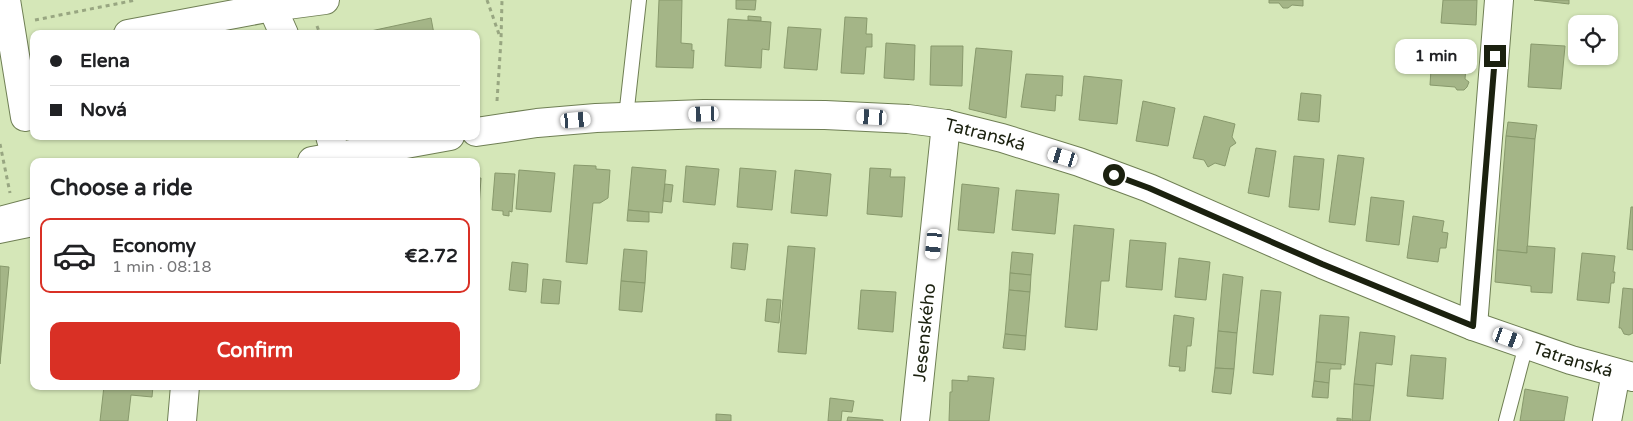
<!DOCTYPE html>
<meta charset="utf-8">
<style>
:root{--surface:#fff;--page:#f6f6f6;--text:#202124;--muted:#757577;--line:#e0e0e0;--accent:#d93025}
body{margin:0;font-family:"Varela Round",sans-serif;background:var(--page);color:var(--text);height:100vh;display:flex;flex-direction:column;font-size:19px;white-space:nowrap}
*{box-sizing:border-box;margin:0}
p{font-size:16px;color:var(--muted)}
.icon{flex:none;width:28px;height:28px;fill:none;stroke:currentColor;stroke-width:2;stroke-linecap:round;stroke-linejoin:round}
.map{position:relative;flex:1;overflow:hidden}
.sheet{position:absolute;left:30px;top:158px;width:450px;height:232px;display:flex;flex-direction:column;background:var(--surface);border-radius:10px;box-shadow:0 1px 4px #0004}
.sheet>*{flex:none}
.top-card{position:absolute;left:30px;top:30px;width:450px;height:110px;border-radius:10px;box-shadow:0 1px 4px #0004;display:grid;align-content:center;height:110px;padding:0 20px;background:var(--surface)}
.buttons{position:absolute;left:1568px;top:15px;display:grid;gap:10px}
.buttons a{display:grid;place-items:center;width:50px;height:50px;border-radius:10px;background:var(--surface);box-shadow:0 1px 4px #0004;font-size:25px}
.end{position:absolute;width:22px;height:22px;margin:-11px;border:6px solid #1b210f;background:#fff;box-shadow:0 0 0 2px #fff}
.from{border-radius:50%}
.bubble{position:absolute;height:35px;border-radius:10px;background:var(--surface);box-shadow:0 1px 4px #0004;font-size:16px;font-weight:700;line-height:35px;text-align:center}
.car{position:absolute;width:15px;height:30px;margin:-15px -8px;border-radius:6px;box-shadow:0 0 4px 1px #0007;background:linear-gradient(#fff 24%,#345 0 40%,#fff 0 76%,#345 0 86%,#fff 0)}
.top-card b{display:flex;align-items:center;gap:18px;height:48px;font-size:19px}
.top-card b+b{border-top:1px solid var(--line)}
.top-card i{width:12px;height:12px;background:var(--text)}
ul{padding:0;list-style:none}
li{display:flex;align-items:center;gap:15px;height:75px;margin:0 10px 8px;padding:0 10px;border:2px solid transparent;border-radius:10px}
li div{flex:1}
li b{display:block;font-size:19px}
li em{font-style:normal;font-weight:700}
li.on{border-color:var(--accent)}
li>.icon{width:45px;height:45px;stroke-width:1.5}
h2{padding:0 20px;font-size:22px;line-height:60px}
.cta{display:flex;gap:10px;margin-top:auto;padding:10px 20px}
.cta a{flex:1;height:58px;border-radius:10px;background:var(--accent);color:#fff;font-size:20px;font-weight:700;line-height:58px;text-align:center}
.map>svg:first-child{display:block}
.building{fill:#a4b587;stroke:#88996c}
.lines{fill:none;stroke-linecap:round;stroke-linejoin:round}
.lane-casing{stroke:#6f7f54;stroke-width:16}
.street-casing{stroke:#6f7f54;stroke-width:30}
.secondary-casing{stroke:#6f7f54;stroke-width:30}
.path{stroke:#98a681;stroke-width:3;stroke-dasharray:4 4;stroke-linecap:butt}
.lane{stroke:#fff;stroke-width:14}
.street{stroke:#fff;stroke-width:28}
.secondary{stroke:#fff;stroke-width:28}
.route{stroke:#1b210f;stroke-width:6}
.labels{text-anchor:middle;stroke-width:4;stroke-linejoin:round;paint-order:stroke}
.street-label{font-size:18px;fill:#1b210f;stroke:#e2f5c5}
</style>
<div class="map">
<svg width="1633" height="421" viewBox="0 0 1633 421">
<rect width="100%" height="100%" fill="#d5e7b8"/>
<g class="building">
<polygon points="659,0 682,0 681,43 692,44 692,51 694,50 693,68 656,67"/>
<polygon points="736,0 756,0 755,10 736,9"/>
<polygon points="1269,0 1303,0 1303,6 1292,5 1288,8 1283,8 1279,3 1269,3"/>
<polygon points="1443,0 1477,0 1476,25 1441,23"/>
<polygon points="1534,0 1569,0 1569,4"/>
<polygon points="748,16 761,17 761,21 748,20"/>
<polygon points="845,17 867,18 866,34 872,34 872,47 866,47 864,74 841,73"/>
<polygon points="431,18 434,34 367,34 366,32"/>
<polygon points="728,19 771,22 769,50 762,49 761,68 725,66"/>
<polygon points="788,27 821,29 817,70 784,68"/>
<polygon points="886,43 915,45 914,80 884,78"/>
<polygon points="1531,44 1565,46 1561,89 1528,87"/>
<polygon points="931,46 963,46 962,86 930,85"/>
<polygon points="976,48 1012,51 1006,118 969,109"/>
<polygon points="1432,54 1467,57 1465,79 1469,82 1467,87 1464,90 1457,90 1455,87 1430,85"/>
<polygon points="1026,74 1063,76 1062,96 1056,95 1055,111 1021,107"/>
<polygon points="1084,76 1122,80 1117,124 1079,120"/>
<polygon points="1301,93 1321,95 1319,122 1298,120"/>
<polygon points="1143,101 1175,108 1168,146 1136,141"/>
<polygon points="1204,116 1235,124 1232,137 1236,143 1230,147 1225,166 1215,163 1208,167 1204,160 1193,158"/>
<polygon points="1508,122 1537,125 1535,139 1506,136"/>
<polygon points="1506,136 1535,139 1527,253 1497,250"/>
<polygon points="1256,148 1276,151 1269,197 1248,193"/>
<polygon points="1338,155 1364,158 1355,225 1329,222"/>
<polygon points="1294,156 1324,159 1319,210 1289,207"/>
<polygon points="574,165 596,166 596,169 610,170 608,198 600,203 593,203 587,264 566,262"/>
<polygon points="686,166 719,169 715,205 683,202"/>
<polygon points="632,167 666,170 662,213 628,210"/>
<polygon points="740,168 776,171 772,210 737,207"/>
<polygon points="870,168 891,169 890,177 905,177 902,217 867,214"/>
<polygon points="519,170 555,173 551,212 516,209"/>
<polygon points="795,170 831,174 827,216 791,213"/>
<polygon points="495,173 515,174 512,212 509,211 509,216 503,215 503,211 492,210"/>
<polygon points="476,178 481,178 477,239 476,239"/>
<polygon points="665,184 673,185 671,202 663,201"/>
<polygon points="962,184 999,188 994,233 958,230"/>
<polygon points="1016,190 1059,194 1055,234 1012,230"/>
<polygon points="1371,197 1404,201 1399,245 1366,241"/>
<polygon points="1631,207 1633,207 1633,250 1627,249"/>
<polygon points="628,210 649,212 649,222 627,221"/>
<polygon points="1413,216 1444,221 1442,232 1448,233 1446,248 1440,248 1438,262 1407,258"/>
<polygon points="1074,225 1114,229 1109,281 1101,281 1097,330 1065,327"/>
<polygon points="1130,240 1166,243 1162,290 1126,287"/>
<polygon points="733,243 748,244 745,270 731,268"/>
<polygon points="788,246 815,248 806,354 778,352"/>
<polygon points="1527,246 1555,248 1552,293 1531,292 1531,286 1495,282 1497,250 1527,253"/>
<polygon points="624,249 647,251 645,283 621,281"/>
<polygon points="1012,252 1033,254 1031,275 1010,273"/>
<polygon points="1582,253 1615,256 1613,272 1615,272 1614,283 1611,283 1609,303 1577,300"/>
<polygon points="1179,258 1210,262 1206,300 1175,297"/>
<polygon points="512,262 528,264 526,292 509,290"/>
<polygon points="0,266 9,267 0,364"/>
<polygon points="1010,273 1031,275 1030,292 1009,290"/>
<polygon points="1223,274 1243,277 1237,333 1218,331"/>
<polygon points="543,279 561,281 559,304 541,303"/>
<polygon points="621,281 645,283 642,312 619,310"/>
<polygon points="1623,288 1633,289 1633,333 1629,335 1624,334 1621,328 1619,328"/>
<polygon points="861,290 896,292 893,332 858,329"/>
<polygon points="1009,290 1030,292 1026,336 1005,334"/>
<polygon points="1261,290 1281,292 1273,375 1253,373"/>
<polygon points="767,299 781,300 779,323 765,321"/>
<polygon points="1174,315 1194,318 1191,346 1187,346 1185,371 1179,371 1180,367 1169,366"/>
<polygon points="1320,315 1349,317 1345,365 1316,362"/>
<polygon points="1218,331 1237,333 1234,369 1215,368"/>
<polygon points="1360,332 1395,336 1392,365 1376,363 1374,386 1354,384"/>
<polygon points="1005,334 1026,336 1025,350 1003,348"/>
<polygon points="1411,355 1446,358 1443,399 1407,396"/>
<polygon points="1316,362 1341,364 1341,369 1330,369 1329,383 1314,381"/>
<polygon points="1215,368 1234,369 1231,394 1212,392"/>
<polygon points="968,376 994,378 989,421 949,421 950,392 952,392 952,380 968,381"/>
<polygon points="1314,381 1329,383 1328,398 1312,397"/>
<polygon points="1354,384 1374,386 1370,421 1352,421"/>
<polygon points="104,386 153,386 152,397 131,395 128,421 100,421"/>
<polygon points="1525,389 1568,397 1564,421 1520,421"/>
<polygon points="830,398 854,401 852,412 842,411 841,421 828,421"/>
<polygon points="716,414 731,415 731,421 716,421"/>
<polygon points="848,417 883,420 883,421 847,421"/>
<polygon points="1337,418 1351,419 1351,421 1337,421"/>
</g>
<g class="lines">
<defs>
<g id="lane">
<polyline points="626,117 639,0"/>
<polyline points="0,236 34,229"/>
<polyline points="1506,421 1526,345"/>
</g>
<g id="street">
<polyline points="6,0 25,117"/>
<polyline points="270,0 272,7 284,34"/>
<polyline points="128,34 272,7 325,0"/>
<polyline points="330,136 336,157"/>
<polyline points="1473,326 1499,0"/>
<polyline points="182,421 185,386"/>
<path id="s1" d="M915,421l31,-297"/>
<polyline points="1607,421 1616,373"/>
</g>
<g id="secondary">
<path id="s2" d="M476,132l61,-9 59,-5 108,-4 121,1 83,4 38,5 56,14 77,24 70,26 173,76 151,62 98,34 62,17"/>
<polyline points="312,161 450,136"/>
<polyline points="0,221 34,212"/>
</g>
</defs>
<use href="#lane" class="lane-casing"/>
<use href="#street" class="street-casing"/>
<use href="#secondary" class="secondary-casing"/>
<g class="path">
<polyline points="487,0 500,37"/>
<polyline points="35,20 136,0"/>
<polyline points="317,26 320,34"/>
<polyline points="497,101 501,40 502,0"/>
<polyline points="0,144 10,193"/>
</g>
<use href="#lane" class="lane"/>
<use href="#street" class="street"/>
<use href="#secondary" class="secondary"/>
</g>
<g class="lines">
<polyline class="route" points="1114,175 1149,188 1322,264 1473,326 1495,56"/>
</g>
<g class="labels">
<g class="street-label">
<text dy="6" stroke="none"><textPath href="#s2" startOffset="512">Tatranská</textPath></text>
<text dy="6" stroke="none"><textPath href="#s1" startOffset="89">Jesenského</textPath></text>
<text dy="6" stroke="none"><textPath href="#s2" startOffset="1142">Tatranská</textPath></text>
</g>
</g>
</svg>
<div class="buttons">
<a><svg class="icon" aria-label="locate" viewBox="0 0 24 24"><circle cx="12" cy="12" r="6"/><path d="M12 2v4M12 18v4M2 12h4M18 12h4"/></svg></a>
</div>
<i class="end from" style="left:1114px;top:175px"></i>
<i class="end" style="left:1495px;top:56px"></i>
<div class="bubble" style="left:1395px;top:39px;width:82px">1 min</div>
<i class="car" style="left:704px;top:114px;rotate:268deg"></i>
<i class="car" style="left:872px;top:117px;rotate:273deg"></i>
<i class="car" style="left:576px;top:120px;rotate:85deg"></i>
<i class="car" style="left:1063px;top:157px;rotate:287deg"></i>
<i class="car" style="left:934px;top:244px;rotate:186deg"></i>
<i class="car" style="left:1508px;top:338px;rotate:110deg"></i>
<div class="top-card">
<b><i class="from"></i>Elena</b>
<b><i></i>Nová</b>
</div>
<section class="sheet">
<h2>Choose a ride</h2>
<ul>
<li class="on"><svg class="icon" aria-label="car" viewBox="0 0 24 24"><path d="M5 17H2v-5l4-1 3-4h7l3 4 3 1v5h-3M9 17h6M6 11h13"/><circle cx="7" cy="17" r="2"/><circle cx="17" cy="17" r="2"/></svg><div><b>Economy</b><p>1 min · 08:18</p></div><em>€2.72</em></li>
</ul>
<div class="cta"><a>Confirm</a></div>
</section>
</div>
